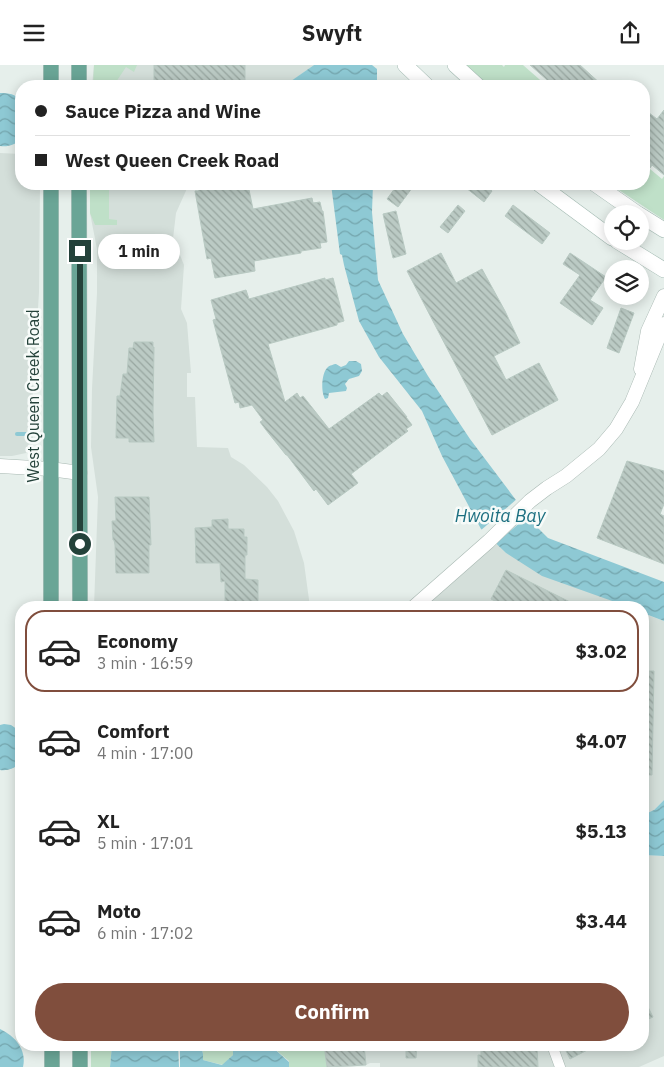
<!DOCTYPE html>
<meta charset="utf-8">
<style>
:root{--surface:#fff;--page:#f2f2f2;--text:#222;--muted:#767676;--line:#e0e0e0;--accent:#804e3d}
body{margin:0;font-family:"IBM Plex Sans",sans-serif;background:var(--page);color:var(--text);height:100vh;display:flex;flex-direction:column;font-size:19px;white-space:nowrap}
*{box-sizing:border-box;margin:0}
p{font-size:16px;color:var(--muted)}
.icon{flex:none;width:28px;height:28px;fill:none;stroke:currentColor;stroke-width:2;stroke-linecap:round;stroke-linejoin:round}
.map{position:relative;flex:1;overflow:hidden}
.side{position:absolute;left:15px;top:536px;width:634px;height:450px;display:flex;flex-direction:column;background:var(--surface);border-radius:20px;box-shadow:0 2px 12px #0003}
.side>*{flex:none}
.guide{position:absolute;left:15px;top:15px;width:635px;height:110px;border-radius:20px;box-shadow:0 2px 12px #0003;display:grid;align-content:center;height:110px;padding:0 20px;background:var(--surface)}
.controls{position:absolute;left:604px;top:140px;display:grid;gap:10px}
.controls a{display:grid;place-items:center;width:45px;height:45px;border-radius:50%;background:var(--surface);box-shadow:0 2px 12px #0003;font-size:25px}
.end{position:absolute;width:22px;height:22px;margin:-11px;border:6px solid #24423a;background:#fff;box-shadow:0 0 0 2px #fff}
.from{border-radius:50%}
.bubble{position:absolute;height:35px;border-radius:18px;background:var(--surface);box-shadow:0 2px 12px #0003;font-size:16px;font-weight:700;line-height:35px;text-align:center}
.guide b{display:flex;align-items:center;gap:18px;height:48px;font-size:19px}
.guide b+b{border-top:1px solid var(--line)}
.guide i{width:12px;height:12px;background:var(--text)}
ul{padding:9px 0 0;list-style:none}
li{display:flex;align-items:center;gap:15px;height:82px;margin:0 10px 8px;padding:0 10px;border:2px solid transparent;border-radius:20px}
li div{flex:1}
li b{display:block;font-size:19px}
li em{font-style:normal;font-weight:700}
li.active{border-color:var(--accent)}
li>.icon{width:45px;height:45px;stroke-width:1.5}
.button{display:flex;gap:10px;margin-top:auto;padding:10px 20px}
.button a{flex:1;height:58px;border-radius:30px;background:var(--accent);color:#fff;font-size:20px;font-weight:700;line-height:58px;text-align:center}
header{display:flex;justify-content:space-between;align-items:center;height:65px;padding:0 20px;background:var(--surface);font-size:22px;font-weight:700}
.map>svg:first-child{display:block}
.built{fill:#d4dfda}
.green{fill:#bfe0c8}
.water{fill:url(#water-waves)}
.pier{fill:#e6efeb}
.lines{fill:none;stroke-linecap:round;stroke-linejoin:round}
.stream{stroke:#8ec9d4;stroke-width:4}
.building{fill:url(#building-back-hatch);stroke:#b8c9c2}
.pedestrian-casing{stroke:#a8b8b2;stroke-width:11}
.minor-casing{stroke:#a8b8b2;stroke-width:15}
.secondary-casing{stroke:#a4bbb3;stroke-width:16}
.primary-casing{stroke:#c2cac8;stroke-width:16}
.pedestrian{stroke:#fff;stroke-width:10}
.minor{stroke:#fff;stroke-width:14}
.secondary{stroke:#fff;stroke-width:15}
.primary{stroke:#6aa596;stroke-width:15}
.route{stroke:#24423a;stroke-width:6}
.labels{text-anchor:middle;stroke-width:5;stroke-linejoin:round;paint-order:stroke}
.street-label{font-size:16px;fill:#24423a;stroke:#f7fbf9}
.water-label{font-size:18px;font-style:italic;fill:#1c6f80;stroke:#f7fbf9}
</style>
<header><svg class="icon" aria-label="menu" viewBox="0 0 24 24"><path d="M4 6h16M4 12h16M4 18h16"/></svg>Swyft<svg class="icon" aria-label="share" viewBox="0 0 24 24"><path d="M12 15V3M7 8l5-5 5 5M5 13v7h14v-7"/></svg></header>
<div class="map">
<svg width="664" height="1002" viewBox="0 0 664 1002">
<defs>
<pattern id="water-waves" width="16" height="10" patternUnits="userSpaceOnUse" patternTransform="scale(1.25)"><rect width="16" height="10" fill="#8ec9d4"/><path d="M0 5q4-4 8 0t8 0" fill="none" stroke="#74a5ad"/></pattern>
<pattern id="building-back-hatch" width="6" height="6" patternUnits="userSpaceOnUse" patternTransform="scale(1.25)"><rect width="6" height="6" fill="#bbcac4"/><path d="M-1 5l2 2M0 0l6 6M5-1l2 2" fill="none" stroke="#98a6a0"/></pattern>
</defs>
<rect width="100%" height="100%" fill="#e6efeb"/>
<g class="built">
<polygon points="94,0 314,0 290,17 287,21 92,21"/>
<polygon points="0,88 21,89 21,119 40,119 39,227 33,327 33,378 26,388 12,391 0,391"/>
<polygon points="90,119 189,119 176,148 172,182 180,190 184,200 181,244 187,258 191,308 187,308 187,332 195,332 197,382 228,383 231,392 244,400 267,422 278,436 294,466 304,498 310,542 94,542 98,432 91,382 92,324 97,228 97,184 90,148"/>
<polygon points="491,473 506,488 595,529 629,542 414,542"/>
<polygon points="642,548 664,556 664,735 654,745 643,750"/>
<polygon points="643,790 664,791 664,991 639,1002 380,1002 380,998 370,998 366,1000 349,1002 327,1002 324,980 642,980"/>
</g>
<g class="green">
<polygon points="94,0 137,0 134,7 126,2 116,17 121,21 93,21"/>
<polygon points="465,0 502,0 504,2 505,0 523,0 547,21 489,21"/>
<polygon points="644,99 662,114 664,111 664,155 610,119 644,119"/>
<polygon points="90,119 109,119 109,154 117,155 117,160 95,160 90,148"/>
<polygon points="91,980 112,980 110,1002 91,1002"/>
<polygon points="201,980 233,980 233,990 223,1000 203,995 203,989"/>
<polygon points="270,980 324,980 327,1002 289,1002 289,996"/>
</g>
<g class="water">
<polygon points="314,0 372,0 377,4 377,16 385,21 287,21 291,16"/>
<path d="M0,28c9,0 15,1 21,7v39c-6,6 -13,8 -21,7z"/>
<polygon points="331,119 373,119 372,147 378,215 403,269 428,311 470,374 534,459 548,473 664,517 664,556 643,548 642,542 629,542 542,511 506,488 481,464 442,391 422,346 379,292 359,256 344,200 342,190 340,189"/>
<path d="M349,296h7l5,3 1,7 -3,5 -10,3 -4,5 2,4 -1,3 -17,2 -1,5 -3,1c-4,-7 -4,-26 3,-32 1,-1 6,-3 8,-3l5,3 5,-2z"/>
<path d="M4,659l7,1 10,7v31c-7,5 -12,8 -21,7v-45z"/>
<polygon points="664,735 664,791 643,790 643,750 654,745"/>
<path d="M0,964c15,7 27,21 23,38h-23z"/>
<polygon points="112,980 178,980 179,1002 110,1002"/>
<polygon points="180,980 201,980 203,989 203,995 222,1000 233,990 233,980 270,980 289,997 289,1002 180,1002"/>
</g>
<polygon class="pier" points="518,433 530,449 494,480 480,466"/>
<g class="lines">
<polyline class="stream" points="17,369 27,369"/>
</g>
<g class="building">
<polygon points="154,0 245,0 245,15 240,21 154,21"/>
<polygon points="530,0 580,0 603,21 554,21"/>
<polygon points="644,44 657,54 664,45 664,110 652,100 650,103 644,97"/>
<polygon points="197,119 248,120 253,144 312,133 313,138 320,137 322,146 323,146 327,177 320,178 321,183 301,186 301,188 254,196 255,206 215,213 211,193 207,194 195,126 199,126"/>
<polygon points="398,119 415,119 398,142 387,134"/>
<polygon points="461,119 483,119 492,126 484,137"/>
<polygon points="458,140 465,146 448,168 440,162"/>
<polygon points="513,140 550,168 542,179 505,151"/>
<polygon points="396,146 406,189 393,193 383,149"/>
<polygon points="441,188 456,218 482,204 505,246 520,278 494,291 506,315 539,298 558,335 492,370 407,206"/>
<polygon points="570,188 606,212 590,235 603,243 592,260 560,238 580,210 563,199"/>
<polygon points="325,213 325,215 333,213 344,256 337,258 337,260 268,279 285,337 297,328 300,333 303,331 329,364 379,328 382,331 387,327 407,352 406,352 412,360 406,364 408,366 351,409 358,418 328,440 316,424 314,426 287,390 286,390 266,365 260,357 263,355 252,340 240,343 239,337 235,338 213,255 216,254 211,235 246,225 249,234"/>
<polygon points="621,243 634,248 619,288 607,283"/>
<polygon points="134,277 153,277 153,282 154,282 153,347 154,377 129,377 129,373 116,373 117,331 120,331 123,309 127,309 129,283 133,283"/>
<polygon points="627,396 664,406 664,439 660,449 664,451 664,499 597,473"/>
<polygon points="115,432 149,432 151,480 149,480 149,508 116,508 115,480 114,475 113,475 112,456 116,456"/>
<polygon points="228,454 228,464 244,464 244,472 247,472 247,490 245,490 245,514 258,515 258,542 225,542 225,516 221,517 220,498 196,498 195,463 212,462 212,455"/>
<polygon points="506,505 580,542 507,542 491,534"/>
<polygon points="642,606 654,606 652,710 642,710"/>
<polygon points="642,930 653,952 642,957"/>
<polygon points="324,980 364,980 366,1000 327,1002"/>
<polygon points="406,980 417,980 416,993 406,993"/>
<polygon points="481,980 537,980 538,1002 478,1002 478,990 481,990"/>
<polygon points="563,980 597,980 570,994"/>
</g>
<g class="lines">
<defs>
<polyline id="pedestrian" points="552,980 560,1002"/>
<g id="minor">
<polyline points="641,304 648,266 664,231"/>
<polyline points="0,401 50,404 80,408"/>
<polyline points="414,542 489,476 530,436 547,423 566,411 599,384 616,364 632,337 664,259"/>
</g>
<g id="secondary">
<polyline points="405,0 427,21"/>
<polyline points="455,0 478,21"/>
<polyline points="539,119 612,173"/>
<polyline points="595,119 638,149"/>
<polyline points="640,150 664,165"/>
<polyline points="617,176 664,205"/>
</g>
<g id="primary">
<polyline points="79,0 79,21"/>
<polyline points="51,21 51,0"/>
<polyline points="51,119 51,542"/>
<polyline points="79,119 80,542"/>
<polyline points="52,1002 52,980"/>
<polyline points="80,1002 80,980"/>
</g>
</defs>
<use href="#pedestrian" class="pedestrian-casing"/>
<use href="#minor" class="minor-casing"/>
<use href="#secondary" class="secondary-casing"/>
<use href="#primary" class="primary-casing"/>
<use href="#pedestrian" class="pedestrian"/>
<use href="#minor" class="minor"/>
<use href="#secondary" class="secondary"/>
<use href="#primary" class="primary"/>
</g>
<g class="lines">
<polyline class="route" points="80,186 80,479"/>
</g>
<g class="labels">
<g class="street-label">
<text transform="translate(33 331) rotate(-90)" y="6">West Queen Creek Road</text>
</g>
<g class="water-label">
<text x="500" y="457">Hwoita Bay</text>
</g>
</g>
</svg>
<div class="controls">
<a><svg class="icon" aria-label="locate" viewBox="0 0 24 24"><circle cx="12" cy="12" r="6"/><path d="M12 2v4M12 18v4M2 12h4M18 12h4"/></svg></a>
<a><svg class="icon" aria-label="layers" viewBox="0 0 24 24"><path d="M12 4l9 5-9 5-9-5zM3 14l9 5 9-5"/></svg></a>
</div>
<i class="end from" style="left:80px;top:479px"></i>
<i class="end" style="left:80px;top:186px"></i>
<div class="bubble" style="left:98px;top:169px;width:82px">1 min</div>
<div class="guide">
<b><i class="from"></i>Sauce Pizza and Wine</b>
<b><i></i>West Queen Creek Road</b>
</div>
<section class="side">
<ul>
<li class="active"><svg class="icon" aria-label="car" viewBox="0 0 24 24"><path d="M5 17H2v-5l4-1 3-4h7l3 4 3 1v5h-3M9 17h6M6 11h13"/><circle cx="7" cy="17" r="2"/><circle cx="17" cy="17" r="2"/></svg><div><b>Economy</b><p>3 min · 16:59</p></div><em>$3.02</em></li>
<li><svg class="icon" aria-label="car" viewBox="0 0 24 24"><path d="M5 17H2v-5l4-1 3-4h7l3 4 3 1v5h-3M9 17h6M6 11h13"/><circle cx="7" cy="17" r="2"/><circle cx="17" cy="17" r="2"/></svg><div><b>Comfort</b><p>4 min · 17:00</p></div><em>$4.07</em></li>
<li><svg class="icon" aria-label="car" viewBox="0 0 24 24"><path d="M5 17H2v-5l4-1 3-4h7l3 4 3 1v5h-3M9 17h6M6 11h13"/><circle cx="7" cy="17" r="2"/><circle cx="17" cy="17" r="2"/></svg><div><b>XL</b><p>5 min · 17:01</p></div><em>$5.13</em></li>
<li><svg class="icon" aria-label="car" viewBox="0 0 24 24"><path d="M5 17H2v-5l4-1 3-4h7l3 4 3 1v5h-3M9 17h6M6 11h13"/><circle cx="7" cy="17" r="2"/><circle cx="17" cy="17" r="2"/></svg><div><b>Moto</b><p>6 min · 17:02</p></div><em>$3.44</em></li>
</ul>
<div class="button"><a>Confirm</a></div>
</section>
</div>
